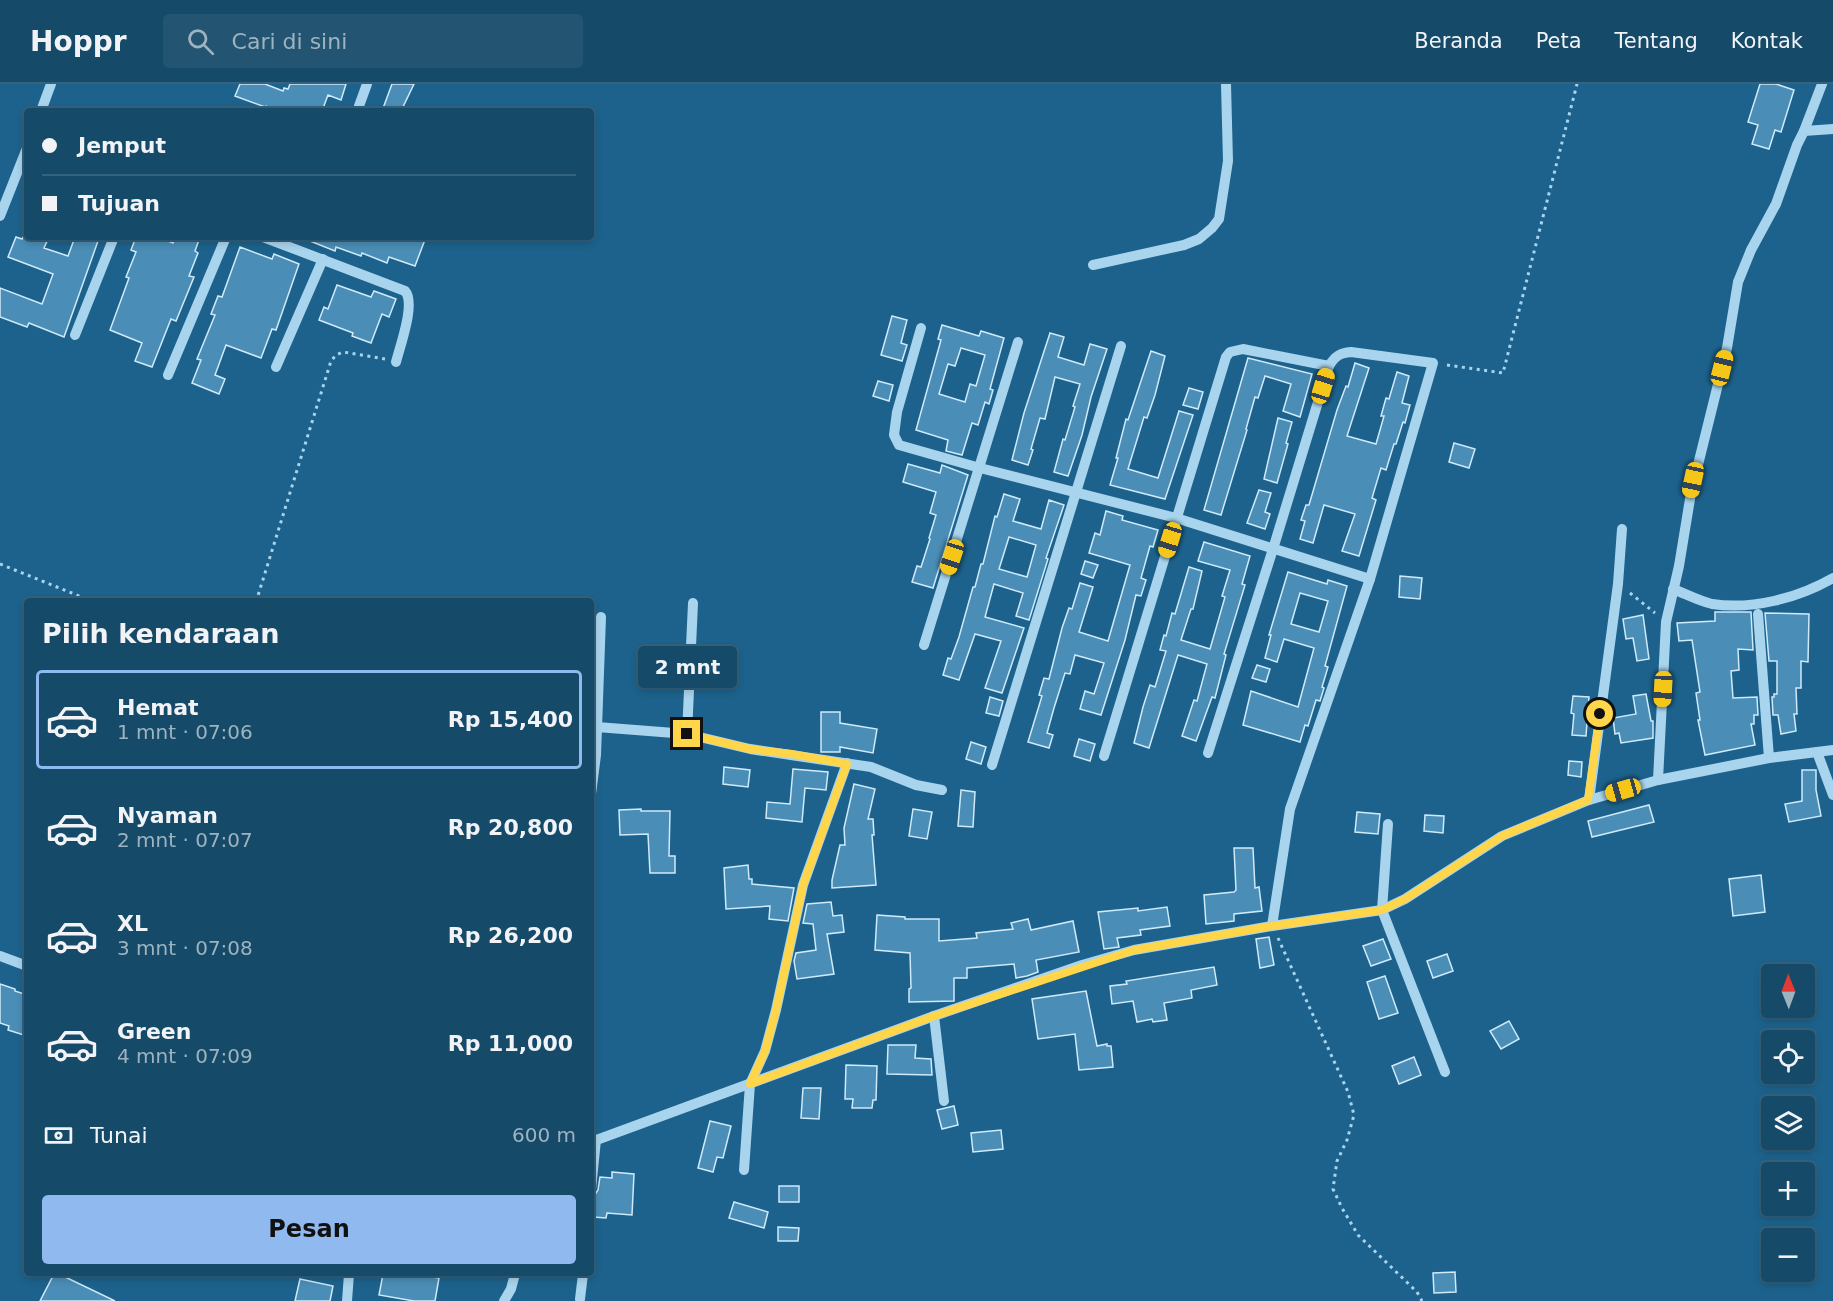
<!DOCTYPE html>
<html lang="id">
<meta charset="utf-8">
<style>
:root{--surface:#164a69;--page:#235471;--text:#f1f3f6;--muted:#9eb3c0;--line:#35627d;--accent:#90b9f0}
body{margin:0;font-family:"DejaVu Sans",sans-serif;background:var(--page);color:var(--text);height:100vh;display:flex;flex-direction:column;font-size:22px;white-space:nowrap}
*{box-sizing:border-box;margin:0}
p{font-size:20px;color:var(--muted)}
.icon{flex:none;width:33px;height:33px;fill:none;stroke:currentColor;stroke-width:2;stroke-linecap:round;stroke-linejoin:round}
.map{position:relative;flex:1;overflow:hidden}
.drawer{position:absolute;left:24px;top:514px;width:570px;height:678px;display:flex;flex-direction:column;background:var(--surface);border-radius:6px;box-shadow:0 3px 9px #0003,0 0 0 2px var(--line)}
.drawer>*{flex:none}
.hud{position:absolute;left:24px;top:24px;width:570px;height:132px;border-radius:6px;box-shadow:0 3px 9px #0003,0 0 0 2px var(--line);display:grid;align-content:center;height:132px;padding:0 18px;background:var(--surface)}
.needle{width:39px;rotate:359deg}
.buttons{position:absolute;left:1761px;top:880px;display:grid;gap:12px}
.buttons a{display:grid;place-items:center;width:54px;height:54px;border-radius:6px;background:var(--surface);box-shadow:0 3px 9px #0003,0 0 0 2px var(--line);font-size:30px}
.end{position:absolute;width:27px;height:27px;margin:-14px;border:8px solid #ffd54a;background:#111;box-shadow:0 0 0 3px #111}
.from{border-radius:50%}
.bubble{position:absolute;height:42px;border-radius:6px;background:var(--surface);box-shadow:0 3px 9px #0003,0 0 0 2px var(--line);font-size:20px;font-weight:800;line-height:42px;text-align:center}
.car{position:absolute;width:18px;height:36px;margin:-18px -9px;border-radius:8px;box-shadow:0 0 4px 2px #0007;background:linear-gradient(#f5c518 24%,#345 0 40%,#f5c518 0 76%,#345 0 86%,#f5c518 0)}
.hud b{display:flex;align-items:center;gap:21px;height:57px;font-size:22px}
.hud b+b{border-top:2px solid var(--line)}
.hud i{width:15px;height:15px;background:var(--text)}
ul{padding:0;list-style:none}
li{display:flex;align-items:center;gap:18px;height:99px;margin:0 12px 9px;padding:0 6px;border:3px solid transparent;border-radius:6px}
li div{flex:1}
li b{display:block;font-size:22px}
li em{font-style:normal;font-weight:800}
li.selected{border-color:var(--accent)}
li>.icon{width:54px;height:54px;stroke-width:1.5}
h2{padding:0 18px;font-size:27px;line-height:72px}
.pay{display:flex;align-items:center;gap:15px;height:66px;padding:0 18px;font-size:22px}
.pay p{margin-inline-start:auto}
.button{display:flex;gap:12px;margin-top:auto;padding:12px 18px}
.button a{flex:1;height:69px;border-radius:6px;background:var(--accent);color:#111;font-size:24px;font-weight:800;line-height:69px;text-align:center}
header{display:flex;align-items:center;gap:36px;box-sizing:border-box;height:84px;padding:0 30px;background:var(--surface);border-bottom:2px solid var(--line)}
header strong{font-size:28px}
nav{display:flex;gap:33px;margin-inline-start:auto;font-size:21px}
.search{width:420px;height:54px;background:var(--page);display:flex;align-items:center;gap:15px;box-sizing:border-box;padding:0 21px;border-radius:6px;color:var(--muted);font-size:22px}
.map>svg:first-child{display:block}
.building{fill:#4a8db6;stroke:#cfeaf9;stroke-width:1.5;fill-rule:evenodd}
.lines{fill:none;stroke-linecap:round;stroke-linejoin:round}
.path{stroke:#a9d4ed;stroke-width:3;stroke-dasharray:3 4.5;stroke-linecap:butt}
.minor{stroke:#a9d4ed;stroke-width:10}
.route{stroke:#ffd54a;stroke-width:8}
</style>
<header>
<strong>Hoppr</strong>
<div class="search"><svg class="icon" aria-label="search" viewBox="0 0 24 24"><circle cx="10" cy="10" r="6"/><path d="M15 15l6 6"/></svg>Cari di sini</div>
<nav><a>Beranda</a><a>Peta</a><a>Tentang</a><a>Kontak</a></nav>
</header>
<div class="map">
<svg width="1833" height="1217" viewBox="0 0 1833 1217">
<rect width="100%" height="100%" fill="#1d628c"/>
<g class="building">
<polygon points="240,0 265,0 283,7 284,4 288,5 290,0 346,0 341,16 328,11 322,27 279,27 266,22 265,23 235,12"/>
<polygon points="392,0 414,0 401,27 382,27"/>
<polygon points="1760,0 1776,0 1794,6 1781,48 1775,46 1769,65 1752,60 1758,41 1748,38"/>
<polygon points="16,153 22,155 23,153 49,153 44,164 68,172 75,153 87,153 98,157 64,253 29,239 27,243 0,233 0,204 42,220 53,190 8,173"/>
<polygon points="136,153 158,153 173,159 175,153 200,153 195,167 198,169 189,192 194,193 176,237 171,235 152,283 135,277 142,259 110,246 129,194 126,193 136,168 131,166"/>
<polygon points="300,153 426,153 415,182 389,173 387,179 362,169 361,172 336,163 335,167"/>
<polygon points="240,163 272,175 274,170 299,180 276,246 272,245 261,274 226,261 215,291 225,295 219,310 192,299 201,276 197,275 215,231 211,230 218,212 222,213"/>
<polygon points="337,201 371,213 374,207 396,215 389,233 382,230 371,259 352,252 353,249 319,236 324,223 328,225"/>
<polygon points="892,232 907,236 901,259 907,261 902,277 881,271"/>
<path d="M942,241l37,11 2,-5 23,7 -14,51 3,1 -4,14 -4,-2 -7,23 -6,-2 -10,32 -16,-4 2,-11 -32,-10 25,-90 -3,-1zM961,264l24,7 -9,31 -6,-2 -5,18 -26,-8 9,-30 7,2z"/>
<polygon points="1050,249 1064,253 1058,273 1084,281 1090,260 1107,265 1091,313 1082,351 1068,392 1054,388 1063,355 1065,356 1075,323 1073,322 1080,300 1055,293 1045,335 1040,334 1031,365 1033,366 1028,381 1012,376 1024,329"/>
<polygon points="1151,267 1165,272 1155,311 1147,334 1144,333 1128,385 1158,394 1179,327 1193,331 1165,415 1110,401 1118,374 1116,374 1126,335 1128,336"/>
<polygon points="1248,274 1312,290 1300,333 1283,327 1291,300 1265,292 1258,314 1255,313 1246,345 1247,346 1221,431 1204,426"/>
<polygon points="1355,279 1369,284 1347,352 1376,360 1384,332 1381,332 1386,314 1389,315 1397,288 1409,292 1402,319 1410,321 1405,339 1403,338 1396,360 1394,360 1386,386 1381,384 1372,414 1376,416 1359,472 1342,467 1355,430 1324,421 1313,459 1300,455 1305,437 1301,436 1306,421 1309,421 1337,326 1346,302 1348,303"/>
<polygon points="878,297 893,301 889,317 873,312"/>
<polygon points="1189,304 1203,308 1198,325 1183,321"/>
<polygon points="1278,334 1292,338 1286,359 1288,360 1277,399 1264,395"/>
<polygon points="1454,359 1475,365 1469,384 1449,378"/>
<polygon points="908,380 940,389 942,381 968,391 933,504 912,498 917,482 921,483 930,455 929,454 936,431 930,429 936,408 903,398"/>
<polygon points="1259,406 1271,409 1265,428 1270,430 1265,445 1247,439"/>
<path d="M1004,410l16,5 -7,22 28,8 8,-29 15,5 -18,53 2,1 -19,61 -13,-4 7,-23 -29,-9 -9,33 39,11 -22,65 -17,-5 16,-47 -26,-7 -16,46 -16,-5 5,-17 3,1 8,-22 14,-50h2l6,-23h2l12,-48 2,1zM1009,453l27,8 -9,32 -28,-8z"/>
<polygon points="1106,427 1123,432 1122,436 1158,446 1153,463 1150,462 1141,494 1146,496 1141,512 1136,511 1125,556 1101,631 1080,625 1085,607 1094,610 1104,579 1075,571 1070,590 1065,589 1054,624 1047,649 1053,651 1049,664 1028,658 1042,612 1039,611 1044,594 1049,595 1062,544 1069,524 1072,525 1080,499 1093,503 1079,548 1108,557 1130,481 1089,469 1095,449 1100,451"/>
<polygon points="1204,458 1250,472 1242,500 1245,501 1224,570 1226,571 1215,614 1212,613 1196,657 1182,652 1194,616 1197,617 1207,580 1178,571 1149,664 1134,659 1143,623 1150,601 1155,603 1166,567 1160,566 1164,551 1166,552 1172,529 1175,530 1189,483 1202,487 1193,525 1191,525 1181,556 1210,565 1225,513 1222,512 1230,486 1198,477"/>
<polygon points="1085,477 1098,481 1093,494 1081,490"/>
<path d="M1288,488l39,12 1,-4 19,6 -22,80 3,1 -6,20 2,1 -4,13 -4,-1 -8,26 -3,-1 -5,17 -57,-17 8,-34 47,16 16,-59 -30,-9 -7,23 -12,-4 6,-23h-2zM1300,509l28,8 -9,31 -28,-8z"/>
<polygon points="1400,492 1422,494 1420,515 1399,513"/>
<polygon points="1715,528 1751,528 1753,566 1738,565 1739,586 1731,587 1733,614 1757,613 1758,631 1754,631 1754,640 1751,640 1755,661 1705,671 1698,636 1700,636 1696,609 1700,608 1692,556 1679,557 1677,539 1715,537"/>
<polygon points="1765,529 1809,530 1808,578 1801,577 1801,604 1796,604 1797,630 1794,630 1796,647 1781,650 1778,631 1773,631 1772,613 1774,613 1774,610 1777,610 1777,577 1769,577"/>
<polygon points="1643,531 1649,575 1637,577 1633,554 1626,555 1623,535"/>
<polygon points="1257,581 1270,585 1266,598 1252,594"/>
<polygon points="1646,610 1651,637 1653,637 1653,654 1621,659 1619,649 1615,650 1613,634 1636,630 1633,612"/>
<polygon points="1573,612 1589,613 1586,652 1572,651 1574,630 1571,629"/>
<polygon points="990,613 1003,617 999,632 986,629"/>
<polygon points="821,628 840,628 840,639 877,645 873,669 840,663 840,668 821,668"/>
<polygon points="1079,655 1095,660 1090,677 1074,672"/>
<polygon points="971,658 986,663 981,680 966,675"/>
<polygon points="1569,677 1582,678 1581,693 1568,691"/>
<polygon points="724,683 750,686 748,703 723,700"/>
<polygon points="793,685 828,688 826,706 805,704 802,738 766,734 767,718 790,720"/>
<polygon points="1802,686 1816,686 1816,706 1821,732 1789,738 1785,720 1802,717"/>
<polygon points="854,700 875,705 868,735 873,735 874,751 872,751 876,801 832,804 832,796 840,761 845,761 844,744"/>
<polygon points="961,706 975,708 973,743 958,742"/>
<polygon points="1649,721 1654,738 1592,753 1588,737"/>
<polygon points="641,725 641,727 670,727 669,772 675,772 675,789 650,789 648,750 620,751 619,726"/>
<polygon points="913,725 932,728 927,755 909,752"/>
<polygon points="1357,728 1380,730 1378,750 1355,748"/>
<polygon points="1425,731 1444,732 1443,749 1424,747"/>
<polygon points="1234,764 1253,764 1255,804 1259,803 1262,827 1234,830 1234,837 1206,840 1204,811 1234,808 1236,806"/>
<polygon points="748,781 749,795 752,795 752,800 794,804 788,837 769,835 770,822 726,825 724,784"/>
<polygon points="1761,791 1765,828 1733,832 1729,795"/>
<polygon points="831,818 833,832 842,831 844,848 827,850 834,890 797,895 794,877 796,869 816,866 813,840 803,839 807,820"/>
<polygon points="1167,823 1170,842 1140,846 1141,851 1117,854 1119,863 1104,865 1098,828 1138,824 1138,827"/>
<polygon points="877,831 905,833 905,835 939,835 939,857 977,854 976,849 1013,845 1011,839 1028,835 1031,846 1073,837 1079,868 1036,876 1038,888 1027,892 1016,894 1014,880 967,884 967,894 954,894 954,917 909,918 909,905 911,904 910,869 875,866"/>
<polygon points="1269,853 1274,881 1260,884 1256,855"/>
<polygon points="1383,855 1391,875 1371,882 1363,862"/>
<polygon points="1447,870 1453,887 1433,894 1427,877"/>
<polygon points="1214,883 1217,901 1191,906 1192,914 1164,919 1167,936 1153,938 1152,935 1137,938 1133,917 1112,920 1110,902 1127,900 1126,897"/>
<polygon points="1385,892 1398,929 1379,935 1367,898"/>
<polygon points="0,900 15,905 15,907 27,911 27,952 8,946 9,942 0,939"/>
<polygon points="1086,907 1097,962 1107,960 1107,962 1111,962 1113,983 1079,986 1075,950 1038,955 1032,915"/>
<polygon points="1509,937 1519,955 1501,965 1490,947"/>
<polygon points="888,961 916,961 915,974 931,975 932,991 887,990"/>
<polygon points="1414,973 1421,991 1399,1000 1392,982"/>
<polygon points="846,981 877,982 876,1016 873,1016 872,1024 852,1024 853,1015 845,1015"/>
<polygon points="803,1004 821,1004 819,1035 801,1034"/>
<polygon points="954,1022 958,1041 942,1045 937,1026"/>
<polygon points="710,1037 731,1042 723,1074 717,1073 713,1088 698,1084"/>
<polygon points="1001,1046 1003,1065 973,1068 971,1049"/>
<polygon points="612,1088 634,1090 632,1131 607,1129 606,1134 593,1133 594,1112 598,1106 600,1093 612,1094"/>
<rect x="779" y="1102" width="20" height="16"/>
<polygon points="734,1118 768,1128 764,1144 729,1134"/>
<polygon points="778,1143 799,1144 798,1157 778,1157"/>
<polygon points="1455,1188 1456,1208 1434,1209 1433,1189"/>
<polygon points="54,1190 59,1190 115,1217 40,1217"/>
<polygon points="383,1190 412,1190 439,1194 435,1217 414,1217 379,1211"/>
<polygon points="300,1195 333,1202 330,1217 295,1217"/>
</g>
<g class="lines">
<g class="path">
<polyline points="1447,281 1503,289 1577,0"/>
<polyline points="0,480 94,518"/>
<polyline points="1630,509 1655,529"/>
<polyline points="256,518 331,277 336,271 343,268 385,275"/>
<polyline points="1278,854 1348,1008 1354,1031 1347,1056 1337,1077 1333,1105 1342,1124 1358,1151 1417,1208 1422,1217"/>
</g>
<g class="minor">
<polyline points="359,22 367,0"/>
<polyline points="41,27 51,0"/>
<polyline points="1804,47 1833,45"/>
<polyline points="0,132 27,64"/>
<path d="M263,153l142,54c11,12 -5,55 -9,71"/>
<polyline points="1093,181 1184,161 1199,155 1212,144 1219,135 1228,77 1226,0"/>
<polyline points="921,244 897,328 894,351 899,361 980,384 1176,434 1370,495"/>
<polyline points="75,251 114,153"/>
<polyline points="276,283 323,175"/>
<polyline points="168,291 226,153"/>
<path d="M1673,505c13,5 26,12 39,15 41,6 86,-6 121,-26"/>
<polyline points="1758,530 1769,674"/>
<polyline points="924,561 1018,258"/>
<polyline points="597,643 601,533"/>
<polyline points="687,650 693,519"/>
<polyline points="1817,668 1833,711"/>
<path d="M1208,669l65,-204 56,-183c6,-10 11,-13 22,-14l82,11 -63,216 -80,230 -18,117"/>
<polyline points="1104,672 1226,273 1230,268 1243,265 1329,282"/>
<polyline points="992,681 1121,262"/>
<polyline points="1658,696 1666,538 1679,482 1691,409 1727,264 1738,198 1751,166 1776,120 1797,61 1804,47 1822,0"/>
<polyline points="591,710 596,671 597,643 687,650 750,665 871,683 916,701 942,706"/>
<polyline points="1589,716 1618,500 1622,445"/>
<polyline points="1388,740 1382,826 1445,988"/>
<polyline points="0,872 27,882"/>
<polyline points="934,932 944,1017"/>
<polyline points="591,1058 934,932 1082,881 1134,866 1272,842 1382,826 1405,815 1502,752 1589,716 1658,696 1769,674 1833,666"/>
<polyline points="744,1086 750,1000 765,967 776,926 803,801 847,679"/>
<polyline points="591,1105 596,1056"/>
<polyline points="580,1215 583,1190"/>
<polyline points="347,1217 349,1190"/>
<polyline points="504,1217 511,1205 515,1190"/>
</g>
</g>
<g class="lines">
<polyline class="route" points="687,650 750,665 792,670 847,680 803,801 776,926 765,967 750,1000 934,932 1134,866 1272,842 1382,826 1405,815 1502,752 1588,716 1600,630"/>
</g>
</svg>
<div class="buttons">
<a><svg class="needle" viewBox="-14 -14 28 28"><path d="M0-13l5 13h-10z" fill="#e53935"/><path d="M0 13l5-13h-10z" fill="#9eb3c0"/></svg></a>
<a><svg class="icon" aria-label="locate" viewBox="0 0 24 24"><circle cx="12" cy="12" r="6"/><path d="M12 2v4M12 18v4M2 12h4M18 12h4"/></svg></a>
<a><svg class="icon" aria-label="layers" viewBox="0 0 24 24"><path d="M12 4l9 5-9 5-9-5zM3 14l9 5 9-5"/></svg></a>
<a>+</a>
<a>−</a>
</div>
<i class="end from" style="left:1600px;top:630px"></i>
<i class="end" style="left:687px;top:650px"></i>
<div class="bubble" style="left:638px;top:562px;width:99px">2 mnt</div>
<i class="car" style="left:1722px;top:284px;rotate:14deg"></i>
<i class="car" style="left:1323px;top:302px;rotate:17deg"></i>
<i class="car" style="left:1693px;top:396px;rotate:192deg"></i>
<i class="car" style="left:1170px;top:456px;rotate:197deg"></i>
<i class="car" style="left:952px;top:473px;rotate:198deg"></i>
<i class="car" style="left:1663px;top:605px;rotate:183deg"></i>
<i class="car" style="left:1623px;top:706px;rotate:254deg"></i>
<div class="hud">
<b><i class="from"></i>Jemput</b>
<b><i></i>Tujuan</b>
</div>
<section class="drawer">
<h2>Pilih kendaraan</h2>
<ul>
<li class="selected"><svg class="icon" aria-label="car" viewBox="0 0 24 24"><path d="M5 17H2v-5l4-1 3-4h7l3 4 3 1v5h-3M9 17h6M6 11h13"/><circle cx="7" cy="17" r="2"/><circle cx="17" cy="17" r="2"/></svg><div><b>Hemat</b><p>1 mnt · 07:06</p></div><em>Rp 15,400</em></li>
<li><svg class="icon" aria-label="car" viewBox="0 0 24 24"><path d="M5 17H2v-5l4-1 3-4h7l3 4 3 1v5h-3M9 17h6M6 11h13"/><circle cx="7" cy="17" r="2"/><circle cx="17" cy="17" r="2"/></svg><div><b>Nyaman</b><p>2 mnt · 07:07</p></div><em>Rp 20,800</em></li>
<li><svg class="icon" aria-label="car" viewBox="0 0 24 24"><path d="M5 17H2v-5l4-1 3-4h7l3 4 3 1v5h-3M9 17h6M6 11h13"/><circle cx="7" cy="17" r="2"/><circle cx="17" cy="17" r="2"/></svg><div><b>XL</b><p>3 mnt · 07:08</p></div><em>Rp 26,200</em></li>
<li><svg class="icon" aria-label="car" viewBox="0 0 24 24"><path d="M5 17H2v-5l4-1 3-4h7l3 4 3 1v5h-3M9 17h6M6 11h13"/><circle cx="7" cy="17" r="2"/><circle cx="17" cy="17" r="2"/></svg><div><b>Green</b><p>4 mnt · 07:09</p></div><em>Rp 11,000</em></li>
</ul>
<div class="pay"><svg class="icon" aria-label="cash" viewBox="0 0 24 24"><path d="M3 7h18v10H3z"/><circle cx="12" cy="12" r="2"/></svg>Tunai<p>600 m</p></div>
<div class="button"><a>Pesan</a></div>
</section>
</div>
